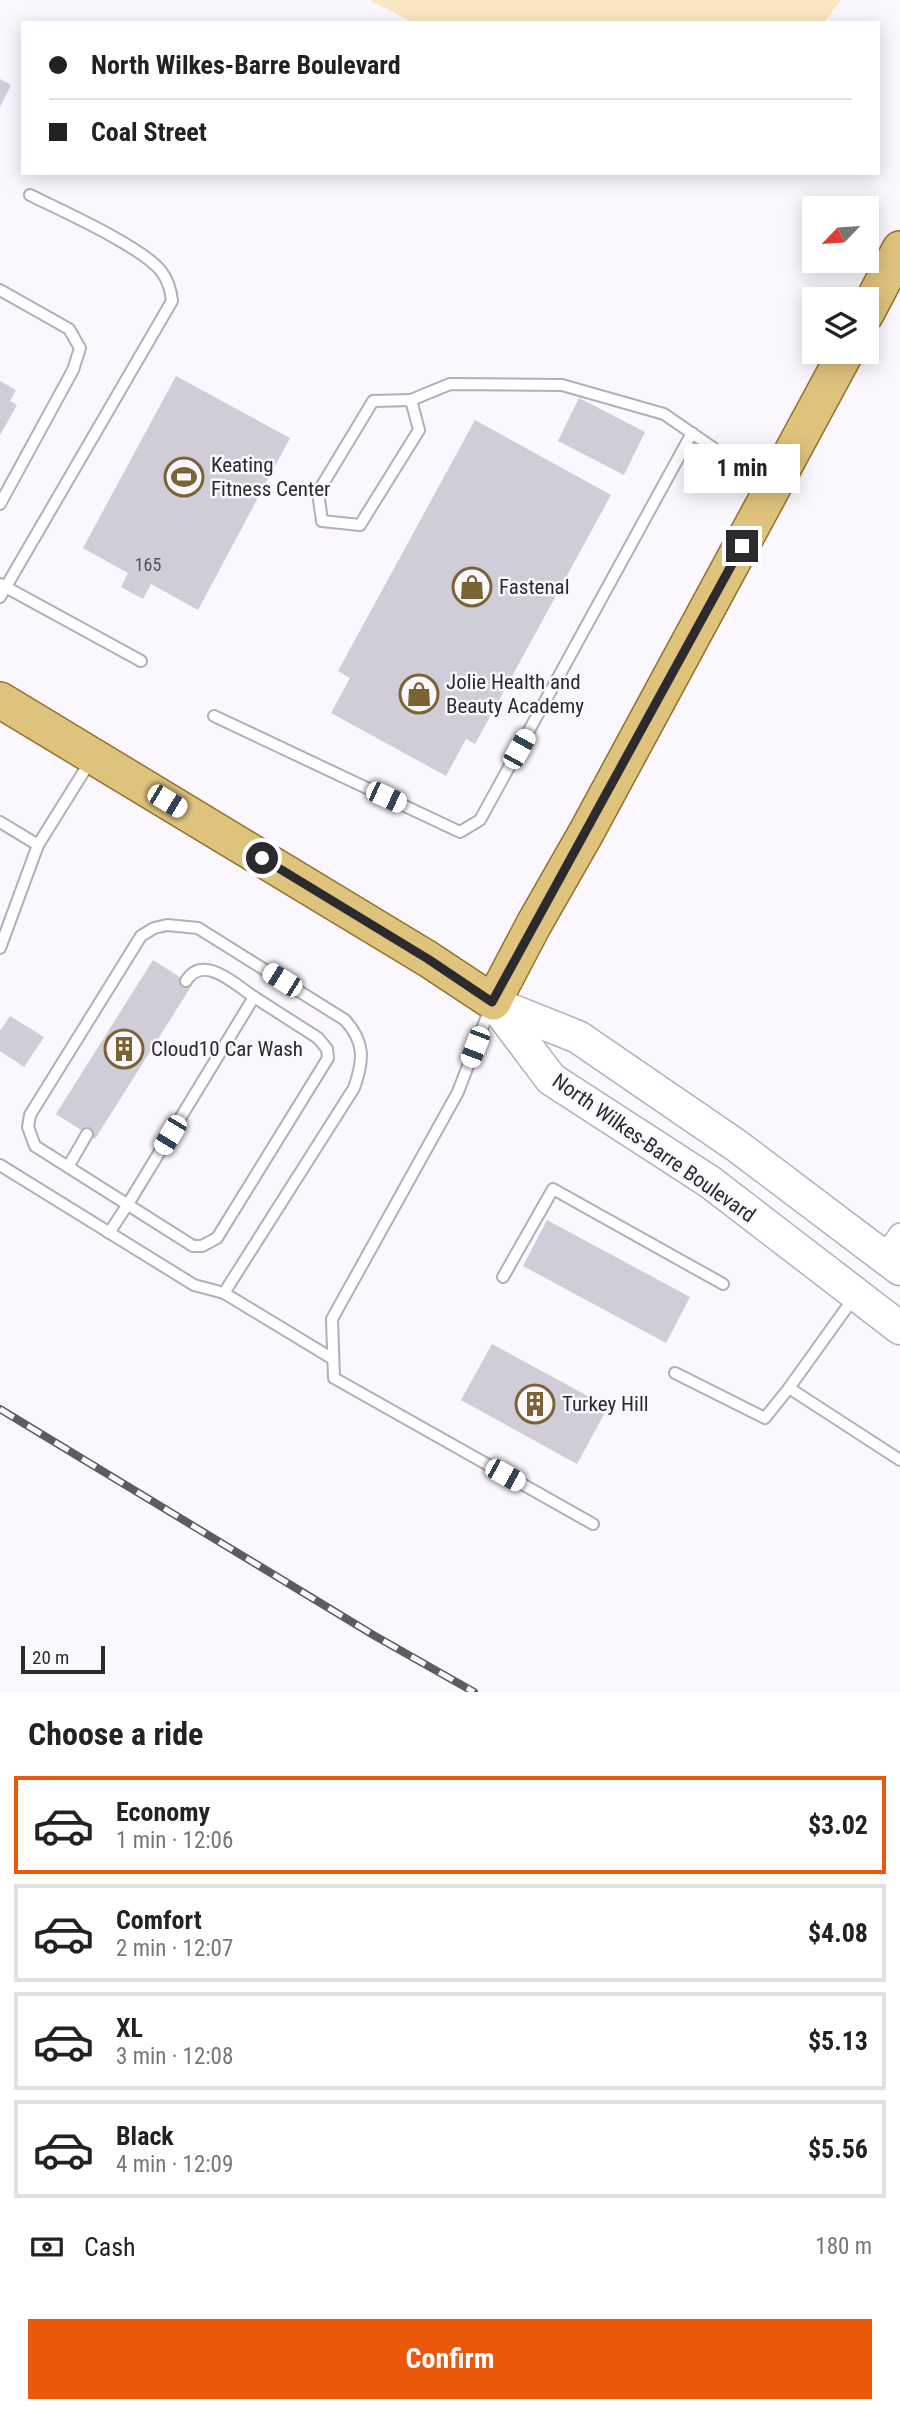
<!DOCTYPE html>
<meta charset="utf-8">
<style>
:root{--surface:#fff;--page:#f2f2f2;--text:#222;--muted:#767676;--line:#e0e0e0;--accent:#ea580c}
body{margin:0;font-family:"Roboto Condensed",sans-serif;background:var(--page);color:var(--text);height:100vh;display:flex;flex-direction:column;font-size:26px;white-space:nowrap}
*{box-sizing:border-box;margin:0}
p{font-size:23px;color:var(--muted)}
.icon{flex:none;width:38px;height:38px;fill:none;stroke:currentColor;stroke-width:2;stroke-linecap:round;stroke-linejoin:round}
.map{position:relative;height:1692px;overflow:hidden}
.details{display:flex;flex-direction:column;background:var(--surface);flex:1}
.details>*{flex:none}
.banner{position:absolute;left:21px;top:21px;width:859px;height:154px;border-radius:0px;box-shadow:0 4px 18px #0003;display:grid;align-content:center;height:154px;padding:0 28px;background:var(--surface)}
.needle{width:46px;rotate:245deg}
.buttons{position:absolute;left:802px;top:196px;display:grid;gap:14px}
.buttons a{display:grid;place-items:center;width:77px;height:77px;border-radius:0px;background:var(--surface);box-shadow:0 4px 18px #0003;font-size:35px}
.scale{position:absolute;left:21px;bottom:18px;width:84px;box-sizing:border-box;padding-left:7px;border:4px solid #2b2a2e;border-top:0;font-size:19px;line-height:24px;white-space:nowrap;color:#2b2a2e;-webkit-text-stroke:5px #faf7fe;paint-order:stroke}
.end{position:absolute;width:32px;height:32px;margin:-16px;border:9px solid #2b2a2e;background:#fff;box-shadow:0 0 0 4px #fff}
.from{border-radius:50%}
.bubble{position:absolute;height:49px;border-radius:0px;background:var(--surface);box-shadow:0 4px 18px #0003;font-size:23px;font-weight:700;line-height:49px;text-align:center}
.car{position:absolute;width:21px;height:42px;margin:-21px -10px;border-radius:9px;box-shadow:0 0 5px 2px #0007;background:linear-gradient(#fff 24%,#345 0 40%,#fff 0 76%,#345 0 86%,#fff 0)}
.banner b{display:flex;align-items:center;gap:24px;height:66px;font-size:26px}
.banner b+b{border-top:2px solid var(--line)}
.banner i{width:18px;height:18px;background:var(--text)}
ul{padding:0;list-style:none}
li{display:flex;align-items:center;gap:21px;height:98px;margin:0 14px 10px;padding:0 14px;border:4px solid var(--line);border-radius:0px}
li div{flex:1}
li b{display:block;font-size:26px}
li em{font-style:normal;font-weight:700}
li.selected{border-color:var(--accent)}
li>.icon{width:63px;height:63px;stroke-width:1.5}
h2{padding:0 28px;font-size:32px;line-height:84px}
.pay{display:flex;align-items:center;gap:18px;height:77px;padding:0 28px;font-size:26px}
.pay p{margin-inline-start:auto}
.cta{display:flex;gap:14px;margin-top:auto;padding:14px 28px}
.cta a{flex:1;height:80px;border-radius:0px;background:var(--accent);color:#fff;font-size:28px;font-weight:700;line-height:80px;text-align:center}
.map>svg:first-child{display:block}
.green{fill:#fae8c3}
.building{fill:#d0ccd8}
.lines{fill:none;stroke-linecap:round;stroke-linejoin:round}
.service-casing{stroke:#b3aeba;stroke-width:14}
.minor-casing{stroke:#b3aeba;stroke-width:24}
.secondary-casing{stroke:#b3aeba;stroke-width:35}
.primary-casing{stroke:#927228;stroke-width:38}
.service{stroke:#fff;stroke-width:10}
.minor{stroke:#fff;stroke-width:21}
.secondary{stroke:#fff;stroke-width:32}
.primary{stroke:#dfc27c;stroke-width:35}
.rail-casing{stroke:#5d5c60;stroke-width:8}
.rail{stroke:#faf7fe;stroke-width:5;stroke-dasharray:16;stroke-linecap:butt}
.route{stroke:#2b2a2e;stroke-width:9}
.labels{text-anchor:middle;stroke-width:5;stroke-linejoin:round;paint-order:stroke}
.number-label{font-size:18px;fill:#545258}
.poi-label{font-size:21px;fill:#2b2a2e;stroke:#faf7fe;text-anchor:start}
.street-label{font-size:21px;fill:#2b2a2e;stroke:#faf7fe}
</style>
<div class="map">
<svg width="900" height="1692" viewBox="0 0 900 1692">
<rect width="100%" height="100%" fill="#faf7fe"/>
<polygon class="green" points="369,0 841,0 824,23 414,23"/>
<g class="building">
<polygon points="0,79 11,85 0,107"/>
<polygon points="176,376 290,438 198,610 151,584 143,599 121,587 128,573 83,548"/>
<polygon points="0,381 16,390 10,401 17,405 0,435"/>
<polygon points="579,398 645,432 624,475 558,441"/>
<polygon points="475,420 611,495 475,744 466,739 446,776 331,713 350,678 338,671"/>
<polygon points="153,960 192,985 95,1139 56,1114"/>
<polygon points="10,1016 44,1037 24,1067 0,1051 0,1031"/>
<polygon points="547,1220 690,1297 666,1343 523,1266"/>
<polygon points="492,1344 608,1407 577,1464 461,1400"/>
</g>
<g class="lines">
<defs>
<g id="service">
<polyline points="0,290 69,329 80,348 73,370 0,504"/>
<polyline points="411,400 450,384 562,385 664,414 767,485"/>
<polygon points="411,400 419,430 360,525 322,521 318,492 373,401"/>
<polyline points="0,584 141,661"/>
<path d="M0,597l172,-296c-1,-11 -4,-21 -11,-30 -20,-25 -99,-60 -131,-76"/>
<polyline points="214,716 460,832 480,820 692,433"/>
<polyline points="0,822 38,845 91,760"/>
<polyline points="0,948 38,845"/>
<path d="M186,981c17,-28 50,4 68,16"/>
<polyline points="490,1008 458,1092 332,1319 334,1378 593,1524"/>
<polyline points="0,1165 194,1285 224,1293 333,1359"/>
<polyline points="68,1167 87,1134"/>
<path d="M109,1233l19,-29 126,-207 64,41 9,11 1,9 -111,180 -15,8h-9l-158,-100 -7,-19 2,-12 111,-179 13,-8 13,-3 31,3 147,92c20,22 19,40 9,68l-130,205"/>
<polyline points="503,1277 553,1189 723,1284"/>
<polyline points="675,1373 765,1418 789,1388 855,1296"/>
<polyline points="789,1388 900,1460"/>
</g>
<polyline id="minor" points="884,1257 900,1234"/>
<g id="secondary">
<polyline points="493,1002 551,1079 710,1182 900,1328"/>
<polyline points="493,1003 578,1037 737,1146 900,1269"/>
</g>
<g id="primary">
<polyline points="866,314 900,249"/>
<polyline points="0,700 428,959 493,1002 534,924 586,833 846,352"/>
</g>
</defs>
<use href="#service" class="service-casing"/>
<use href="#minor" class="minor-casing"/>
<use href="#secondary" class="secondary-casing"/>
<use href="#primary" class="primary-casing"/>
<use href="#service" class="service"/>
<use href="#minor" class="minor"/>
<use href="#secondary" class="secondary"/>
<use href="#primary" class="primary"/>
<defs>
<polyline id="rail" points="0,1409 375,1636 474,1692"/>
</defs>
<use href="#rail" class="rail-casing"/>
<use href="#rail" class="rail"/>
</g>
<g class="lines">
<polyline class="route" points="262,858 428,959 492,1002 742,546"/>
</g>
<defs>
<symbol id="stadium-ring" viewBox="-11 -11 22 22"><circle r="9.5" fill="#faf7fe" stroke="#7b6434" stroke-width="1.5"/><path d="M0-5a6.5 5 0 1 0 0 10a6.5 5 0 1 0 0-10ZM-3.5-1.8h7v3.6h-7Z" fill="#7b6434"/></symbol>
<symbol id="shop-ring" viewBox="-11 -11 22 22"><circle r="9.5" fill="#faf7fe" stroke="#7b6434" stroke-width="1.5"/><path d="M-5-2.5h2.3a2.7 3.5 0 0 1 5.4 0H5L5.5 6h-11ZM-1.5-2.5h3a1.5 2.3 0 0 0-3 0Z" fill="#7b6434"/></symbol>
<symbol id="building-ring" viewBox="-11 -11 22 22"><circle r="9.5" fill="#faf7fe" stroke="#7b6434" stroke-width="1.5"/><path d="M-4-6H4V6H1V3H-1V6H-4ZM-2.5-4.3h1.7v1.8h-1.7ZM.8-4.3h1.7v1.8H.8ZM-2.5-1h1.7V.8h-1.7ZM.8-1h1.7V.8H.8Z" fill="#7b6434"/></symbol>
</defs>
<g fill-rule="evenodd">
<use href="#stadium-ring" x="162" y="455" width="44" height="44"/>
<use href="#shop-ring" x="450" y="565" width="44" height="44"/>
<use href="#shop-ring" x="397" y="672" width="44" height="44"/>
<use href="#building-ring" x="102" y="1027" width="44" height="44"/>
<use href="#building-ring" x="513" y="1382" width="44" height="44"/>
</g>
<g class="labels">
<g class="number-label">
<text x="148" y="571">165</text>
</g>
<g class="poi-label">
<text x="211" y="472">Keating<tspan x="211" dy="24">Fitness Center</tspan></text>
<text x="499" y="594">Fastenal</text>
<text x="446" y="689">Jolie Health and<tspan x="446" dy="24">Beauty Academy</tspan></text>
<text x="151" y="1056">Cloud10 Car Wash</text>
<text x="562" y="1411">Turkey Hill</text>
</g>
<g class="street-label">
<text transform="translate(654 1148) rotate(35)" y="7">North Wilkes-Barre Boulevard</text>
</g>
</g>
</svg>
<div class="buttons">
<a><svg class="needle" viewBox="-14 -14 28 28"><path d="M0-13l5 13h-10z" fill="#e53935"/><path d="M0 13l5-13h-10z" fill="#767676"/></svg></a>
<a><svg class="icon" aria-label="layers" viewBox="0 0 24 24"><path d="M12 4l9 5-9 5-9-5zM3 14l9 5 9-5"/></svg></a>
</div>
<div class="scale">20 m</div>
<i class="end from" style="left:262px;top:858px"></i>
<i class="end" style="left:742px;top:546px"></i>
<div class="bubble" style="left:684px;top:444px;width:116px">1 min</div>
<i class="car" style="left:519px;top:749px;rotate:29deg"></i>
<i class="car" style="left:386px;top:797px;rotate:115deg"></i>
<i class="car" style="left:167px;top:801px;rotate:121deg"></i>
<i class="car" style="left:282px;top:980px;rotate:302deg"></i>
<i class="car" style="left:475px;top:1047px;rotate:201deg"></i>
<i class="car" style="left:170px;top:1135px;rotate:211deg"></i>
<i class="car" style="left:505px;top:1475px;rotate:119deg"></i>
<div class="banner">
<b><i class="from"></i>North Wilkes-Barre Boulevard</b>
<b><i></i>Coal Street</b>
</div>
</div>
<section class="details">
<h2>Choose a ride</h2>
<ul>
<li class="selected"><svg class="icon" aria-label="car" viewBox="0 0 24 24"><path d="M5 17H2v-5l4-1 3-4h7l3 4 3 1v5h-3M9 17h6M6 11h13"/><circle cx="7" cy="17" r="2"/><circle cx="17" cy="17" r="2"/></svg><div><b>Economy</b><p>1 min · 12:06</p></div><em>$3.02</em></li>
<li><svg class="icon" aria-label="car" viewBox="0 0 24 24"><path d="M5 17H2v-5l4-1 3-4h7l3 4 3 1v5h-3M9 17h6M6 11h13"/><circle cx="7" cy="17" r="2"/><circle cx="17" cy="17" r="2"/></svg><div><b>Comfort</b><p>2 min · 12:07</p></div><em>$4.08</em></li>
<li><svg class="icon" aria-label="car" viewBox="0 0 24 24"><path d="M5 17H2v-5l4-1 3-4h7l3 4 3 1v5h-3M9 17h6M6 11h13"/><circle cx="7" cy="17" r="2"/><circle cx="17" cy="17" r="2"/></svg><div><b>XL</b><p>3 min · 12:08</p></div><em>$5.13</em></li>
<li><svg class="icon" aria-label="car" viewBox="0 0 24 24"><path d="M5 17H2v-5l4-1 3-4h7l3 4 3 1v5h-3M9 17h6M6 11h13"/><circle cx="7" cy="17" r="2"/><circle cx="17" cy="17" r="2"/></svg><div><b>Black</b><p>4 min · 12:09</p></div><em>$5.56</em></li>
</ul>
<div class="pay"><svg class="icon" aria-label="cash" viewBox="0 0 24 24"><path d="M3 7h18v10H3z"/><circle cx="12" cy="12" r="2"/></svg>Cash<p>180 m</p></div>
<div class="cta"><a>Confirm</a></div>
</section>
